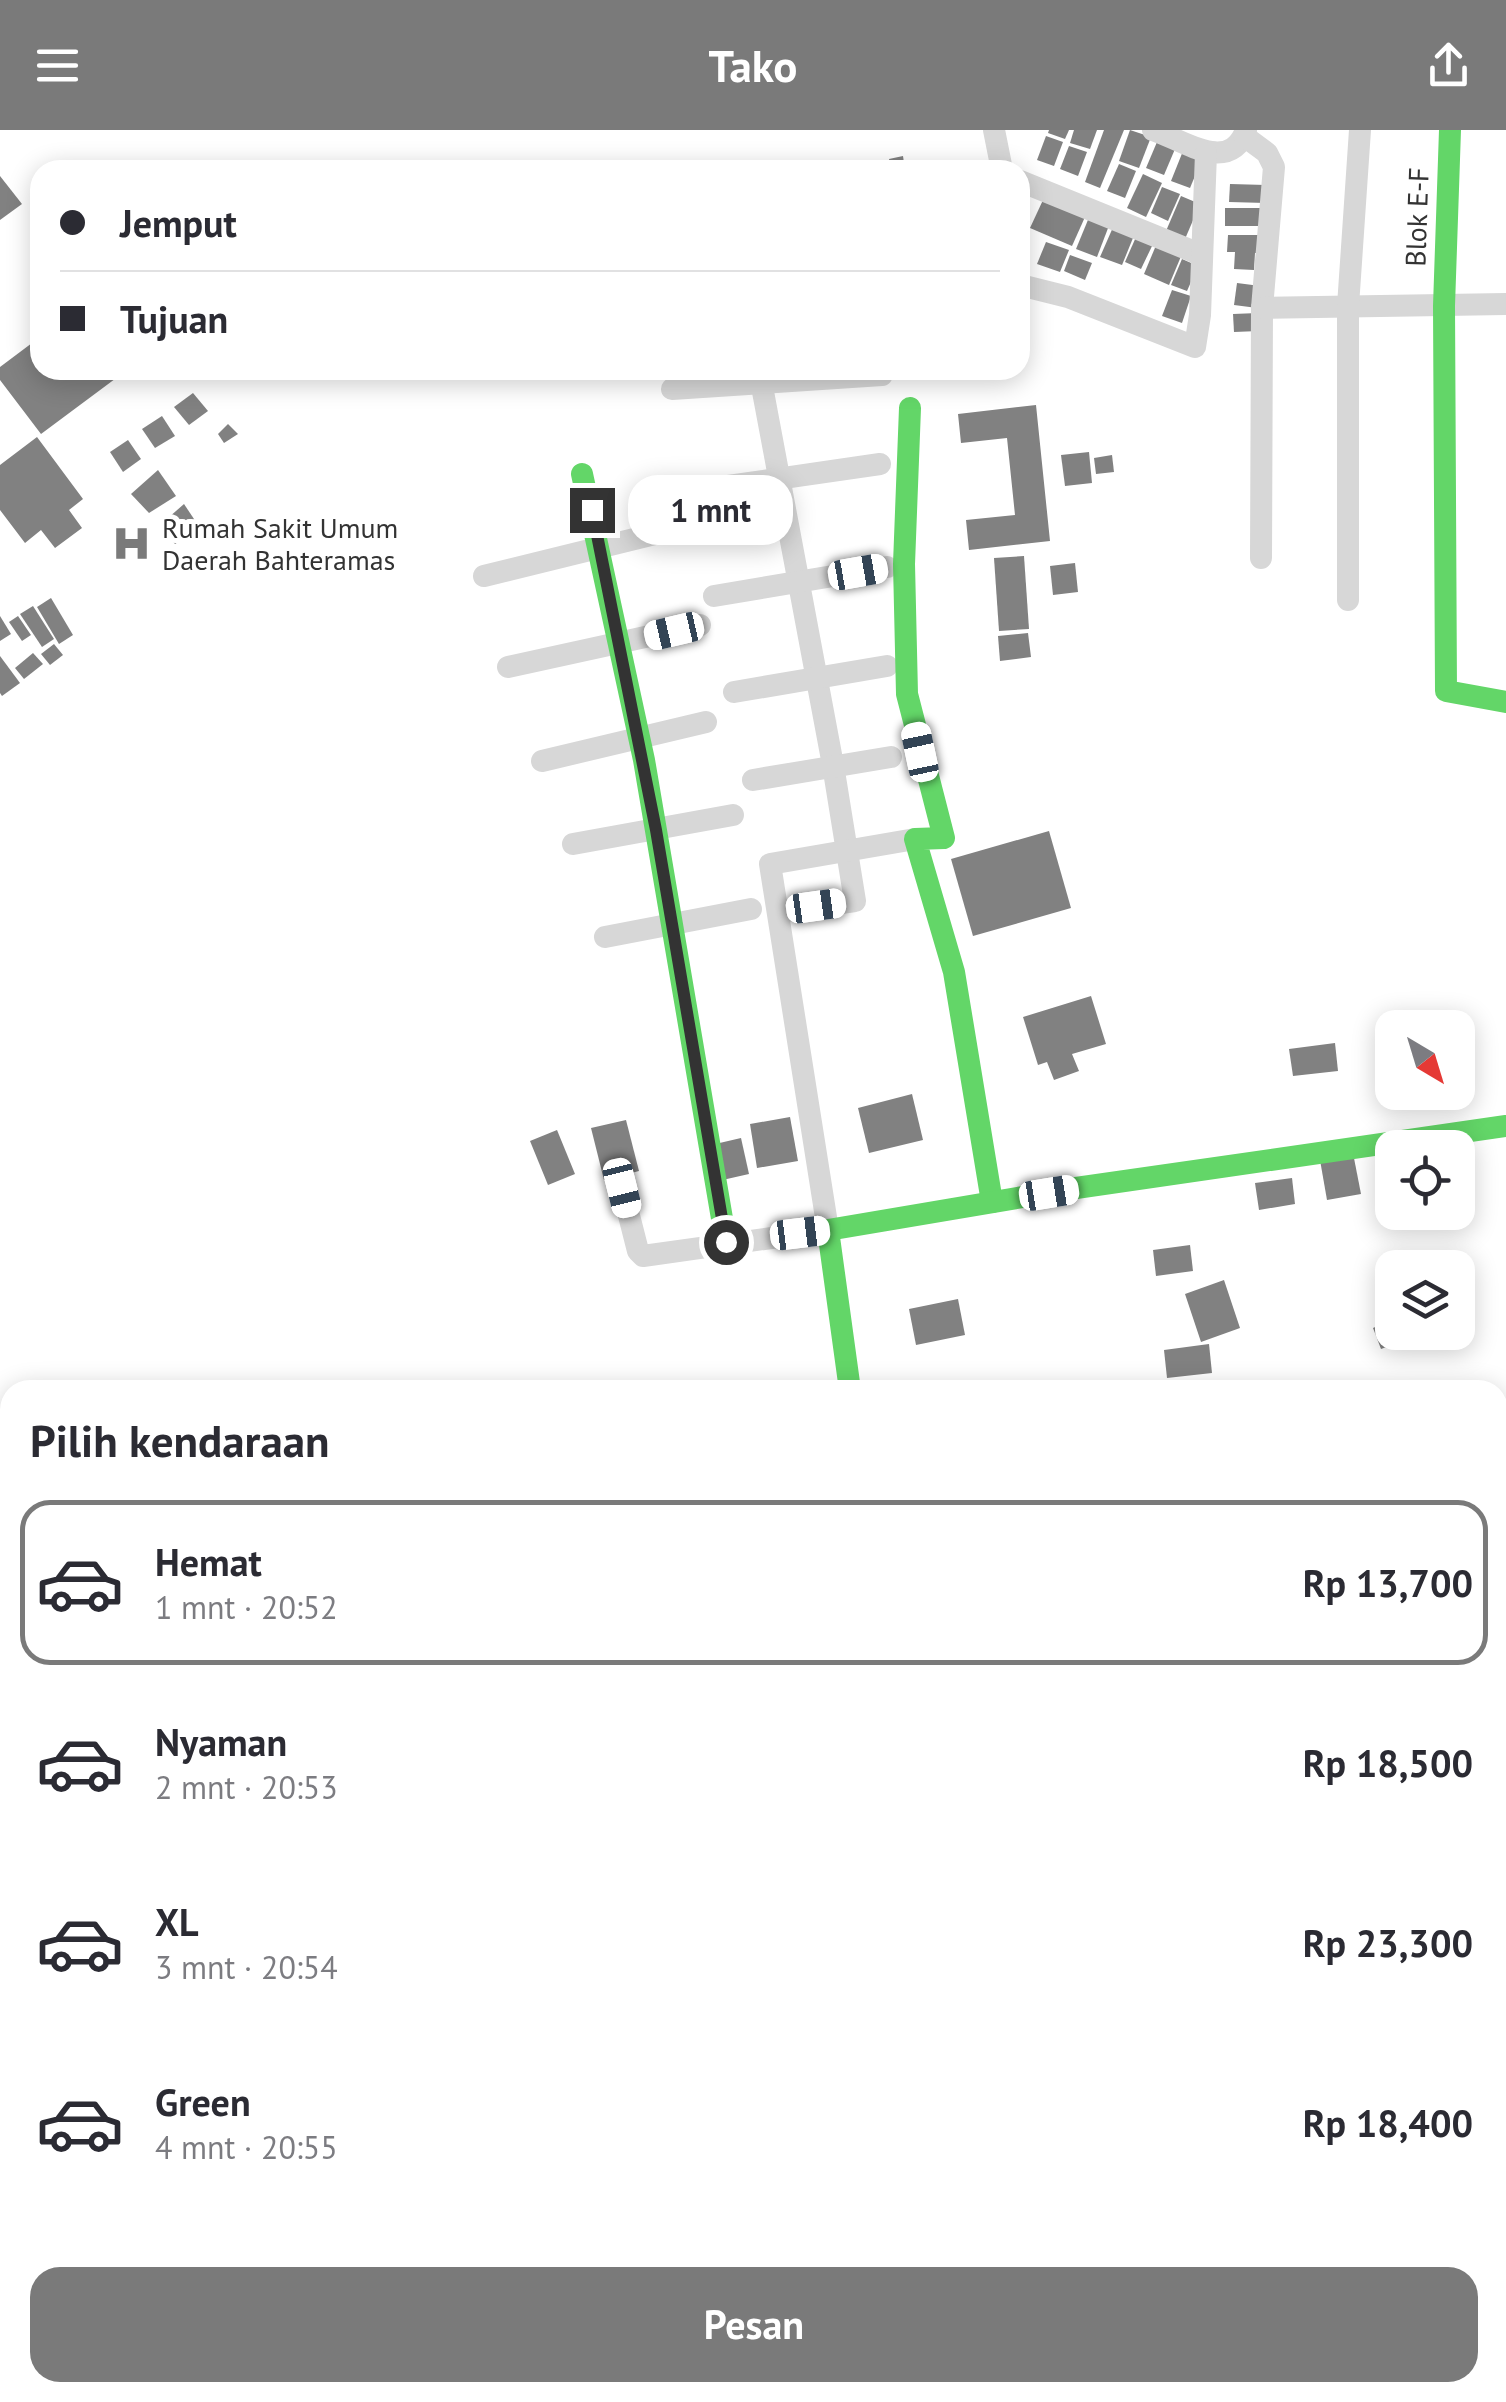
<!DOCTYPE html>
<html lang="id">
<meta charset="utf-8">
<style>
:root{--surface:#fff;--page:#f2f2f3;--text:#2b2b33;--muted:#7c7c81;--line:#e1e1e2;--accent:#7a7a7a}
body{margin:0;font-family:"PT Sans",sans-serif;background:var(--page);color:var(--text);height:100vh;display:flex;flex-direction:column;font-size:38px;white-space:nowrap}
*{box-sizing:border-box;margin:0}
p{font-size:32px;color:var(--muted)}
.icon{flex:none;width:55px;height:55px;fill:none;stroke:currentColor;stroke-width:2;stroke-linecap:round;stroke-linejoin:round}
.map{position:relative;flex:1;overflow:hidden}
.details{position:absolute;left:0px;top:1250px;width:1508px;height:1022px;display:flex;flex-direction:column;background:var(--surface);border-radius:30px 30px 0 0;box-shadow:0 5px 25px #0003}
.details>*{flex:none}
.guide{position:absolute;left:30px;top:30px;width:1000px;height:220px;border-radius:30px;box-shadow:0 5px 25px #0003;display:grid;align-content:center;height:220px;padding:0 30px;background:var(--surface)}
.needle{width:65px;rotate:142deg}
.fabs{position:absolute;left:1375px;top:880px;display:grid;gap:20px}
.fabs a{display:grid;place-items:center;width:100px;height:100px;border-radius:20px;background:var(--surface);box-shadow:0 5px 25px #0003;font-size:50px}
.end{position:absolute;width:45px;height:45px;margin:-22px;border:12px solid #333;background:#fff;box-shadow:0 0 0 5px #fff}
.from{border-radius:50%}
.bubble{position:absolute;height:70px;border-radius:30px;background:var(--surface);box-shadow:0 5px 25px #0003;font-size:32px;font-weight:700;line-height:70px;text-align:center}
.car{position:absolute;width:30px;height:60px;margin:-30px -15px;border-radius:12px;box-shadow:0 0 8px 2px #0007;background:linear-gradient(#fff 24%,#345 0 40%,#fff 0 76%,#345 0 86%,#fff 0)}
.guide b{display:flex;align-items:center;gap:35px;height:95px;font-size:38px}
.guide b+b{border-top:2px solid var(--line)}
.guide i{width:25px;height:25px;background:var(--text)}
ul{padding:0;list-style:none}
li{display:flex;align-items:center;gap:30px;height:165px;margin:0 20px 15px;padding:0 10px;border:5px solid transparent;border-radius:30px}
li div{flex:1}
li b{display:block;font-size:38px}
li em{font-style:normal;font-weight:700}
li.selected{border-color:var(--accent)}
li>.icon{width:90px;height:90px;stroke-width:1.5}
h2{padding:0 30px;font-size:45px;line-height:120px}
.button{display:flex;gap:20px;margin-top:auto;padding:20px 30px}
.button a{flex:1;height:115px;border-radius:30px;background:var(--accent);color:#fff;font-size:40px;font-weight:700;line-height:115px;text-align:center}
header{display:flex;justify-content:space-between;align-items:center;height:130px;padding:0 30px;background:var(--accent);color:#fff;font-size:45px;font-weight:700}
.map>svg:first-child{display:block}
.building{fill:#818181}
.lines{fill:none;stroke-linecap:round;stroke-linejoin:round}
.street{stroke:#d7d7d7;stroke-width:22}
.fast{stroke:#63d668;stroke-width:22}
.route{stroke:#333;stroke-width:12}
.labels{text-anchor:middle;stroke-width:10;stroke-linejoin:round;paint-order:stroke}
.street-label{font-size:28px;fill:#333;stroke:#fff}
.poi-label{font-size:28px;fill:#333;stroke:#fff;text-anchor:start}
</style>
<header><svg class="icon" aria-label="menu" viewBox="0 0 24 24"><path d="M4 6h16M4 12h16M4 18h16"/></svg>Tako<svg class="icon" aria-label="share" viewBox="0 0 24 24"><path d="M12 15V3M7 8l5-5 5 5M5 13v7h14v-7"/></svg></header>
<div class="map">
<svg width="1506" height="2272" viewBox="0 0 1506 2272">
<rect width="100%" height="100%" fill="#fff"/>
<g class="building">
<polygon points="1049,0 1069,0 1065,9 1048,3"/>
<polygon points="1074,0 1097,0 1090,19 1070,13"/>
<polygon points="1104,0 1124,0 1100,58 1085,52"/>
<polygon points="1130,0 1151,7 1139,38 1119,31"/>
<polygon points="1046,6 1063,12 1054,36 1037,30"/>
<polygon points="1157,12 1175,19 1164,45 1146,38"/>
<polygon points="1069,16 1087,22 1078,46 1060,39"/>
<polygon points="1183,21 1202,29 1190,58 1171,51"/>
<polygon points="903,26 905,40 891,40 889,29"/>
<polygon points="1119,34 1136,41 1125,68 1107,61"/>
<polygon points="1143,44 1162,53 1146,87 1127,78"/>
<polygon points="0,46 22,74 0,90"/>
<polygon points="1230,54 1266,55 1266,73 1229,72"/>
<polygon points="1162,57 1180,64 1168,91 1151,83"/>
<polygon points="1181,66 1200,74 1185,109 1166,101"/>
<polygon points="1043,70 1085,87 1072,116 1030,98"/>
<polygon points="1225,78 1264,78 1263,96 1225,96"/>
<polygon points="1090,85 1110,93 1097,127 1076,119"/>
<polygon points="1114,95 1135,103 1122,135 1100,127"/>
<polygon points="1228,105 1268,105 1267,123 1255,123 1254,140 1234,139 1235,122 1227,122"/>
<polygon points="1136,107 1153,114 1141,139 1125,132"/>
<polygon points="1046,112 1069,120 1060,142 1037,134"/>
<polygon points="1157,113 1182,124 1169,155 1144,144"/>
<polygon points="1070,125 1092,133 1085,150 1064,141"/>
<polygon points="1182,129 1198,136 1187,161 1171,155"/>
<polygon points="1237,153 1268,157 1265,179 1234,175"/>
<polygon points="1172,160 1191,166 1182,193 1162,186"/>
<polygon points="1258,183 1259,201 1234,202 1233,184"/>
<polygon points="40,207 40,240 127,240 41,304 0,250 0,237"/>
<polygon points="193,263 208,281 189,295 174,277"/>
<polygon points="1036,275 1050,411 969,420 966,390 1015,385 1007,308 961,313 958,284"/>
<polygon points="162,286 175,306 155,318 142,299"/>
<polygon points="228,294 238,304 224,313 218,304"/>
<polygon points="37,307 83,369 69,380 82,398 55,418 41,400 25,413 0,380 0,335"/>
<polygon points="128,310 141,329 123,342 110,322"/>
<polygon points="1089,322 1092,353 1065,356 1061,325"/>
<polygon points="1112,325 1114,342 1096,344 1094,328"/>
<polygon points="158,340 176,366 149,383 131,364"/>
<polygon points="184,374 200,398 175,414 160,395"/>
<polygon points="1024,426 1029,499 999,501 994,428"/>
<polygon points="1075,433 1078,462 1053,465 1050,436"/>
<polygon points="51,468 73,505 59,514 37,477"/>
<polygon points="33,476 54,509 42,517 20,484"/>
<polygon points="0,486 11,504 0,511"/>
<polygon points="18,486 31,505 22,511 9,492"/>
<polygon points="1028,503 1031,527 1000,531 998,506"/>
<polygon points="54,514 63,525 50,535 41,524"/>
<polygon points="33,523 43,534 24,549 15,538"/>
<polygon points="0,526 20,553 2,566 0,563"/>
<polygon points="1049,701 1071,778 973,806 951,729"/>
<polygon points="1091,866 1106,914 1072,924 1079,941 1054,950 1047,932 1038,935 1023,887"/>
<polygon points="1335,913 1338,941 1293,946 1289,919"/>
<polygon points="912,964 923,1010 869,1023 858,978"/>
<polygon points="790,987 798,1031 757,1038 750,994"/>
<polygon points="626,990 639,1041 604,1050 591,998"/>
<polygon points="557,1000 575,1044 548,1055 530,1011"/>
<polygon points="741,1008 749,1044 718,1051 711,1015"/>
<polygon points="1353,1023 1361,1064 1327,1070 1320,1030"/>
<polygon points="1292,1048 1295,1074 1259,1080 1255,1053"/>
<polygon points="1190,1115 1193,1141 1156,1146 1153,1120"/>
<polygon points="1224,1150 1240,1198 1201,1212 1185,1164"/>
<polygon points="958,1169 965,1205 916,1215 909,1179"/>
<polygon points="1391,1190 1392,1202 1396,1202 1400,1212 1381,1219 1373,1198"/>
<polygon points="1209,1214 1212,1243 1167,1248 1164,1220"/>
<polygon points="1500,1278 1506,1318 1506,1345 1498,1347"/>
<polygon points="1506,1416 1506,1453 1498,1454 1498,1417"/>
<polygon points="0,1434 10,1436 3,1485 0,1484"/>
<polygon points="1506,1462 1506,1496 1498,1498 1498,1463"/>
<polygon points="1498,1534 1506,1534 1506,1566 1498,1567"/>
<polygon points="8,1544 10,1544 10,1613 0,1611 0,1580"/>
<polygon points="1506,1573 1506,1607 1498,1608 1498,1574"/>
<polygon points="1506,1611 1506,1643 1500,1643 1498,1612"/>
<rect x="0" y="1638" width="10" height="30"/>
<polygon points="4,1966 10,1966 10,1990 5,1991"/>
<polygon points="4,1996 10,1996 10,2035 2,2035"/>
<polygon points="0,2065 10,2077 10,2098 0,2107"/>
<polygon points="0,2150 10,2161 10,2178 0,2186"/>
<polygon points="10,2186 10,2210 0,2219 0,2195"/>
<polygon points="8,2218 10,2247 0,2255 0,2225"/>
<polygon points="10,2252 10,2262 22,2262 13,2271 2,2260"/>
<polygon points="26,2262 52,2262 57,2268 52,2272 15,2272"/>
<polygon points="64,2262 85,2262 74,2272 68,2272 62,2264"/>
<polygon points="100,2262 110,2262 118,2272 89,2272"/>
<polygon points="154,2262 183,2262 170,2272 149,2272 146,2268"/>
<polygon points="191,2262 227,2262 215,2272 199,2272"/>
<polygon points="233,2262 237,2262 245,2272 222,2272"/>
<polygon points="329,2262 340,2262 347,2272 322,2272 320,2270"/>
<polygon points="344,2262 368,2262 355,2272 351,2272"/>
<polygon points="392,2262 427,2262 428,2272 394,2272"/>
<polygon points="454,2262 482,2262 483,2271 455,2272"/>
<polygon points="490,2262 524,2262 524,2267 491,2271"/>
<polygon points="545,2262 576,2262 577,2272 546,2272"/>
<polygon points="580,2262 609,2262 609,2272 581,2272"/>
<rect x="636" y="2262" width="24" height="10"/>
<polygon points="669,2262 691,2262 691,2272 670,2272"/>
<polygon points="719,2262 750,2262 751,2272 719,2272"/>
<polygon points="934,2262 968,2262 970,2269 962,2272 932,2272 929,2264"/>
</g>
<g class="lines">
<g class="street">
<polyline points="994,0 1002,40"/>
<path d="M1153,0c30,10 76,45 93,0"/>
<polyline points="1244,6 1267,23 1274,37 1262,178 1261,428"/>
<polyline points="1020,51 1202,125"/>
<polyline points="1020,155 1068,167 1195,217 1200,185 1206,23"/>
<polyline points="1262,178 1506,174"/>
<polyline points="761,251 833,635 855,771 778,782"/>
<polyline points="672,259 882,245"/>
<polyline points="693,361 880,334"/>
<polyline points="484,446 679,398"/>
<polyline points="714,466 887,437"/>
<polyline points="1348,470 1348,176 1360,0"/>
<polyline points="508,537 700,495"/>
<polyline points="734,562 887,536"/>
<polyline points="542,631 706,592"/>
<polyline points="753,650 891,627"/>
<polyline points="573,714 733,685"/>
<polyline points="605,807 751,779"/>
<polyline points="622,1058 638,1121 643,1126 828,1100 770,734 915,709"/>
<polyline points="1498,1388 1506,1386"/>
<polyline points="0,1501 10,1504"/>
<polyline points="1498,1842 1506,1840"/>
<polyline points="0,2045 10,2046"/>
<polyline points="1498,2107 1506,2107"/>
<polyline points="0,2131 10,2142"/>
<polyline points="1498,2240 1506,2240"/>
<polyline points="119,2262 128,2272"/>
<polyline points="253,2262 261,2272"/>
<polyline points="436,2262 438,2272"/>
<polyline points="528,2262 529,2272"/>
<polyline points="616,2262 617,2272"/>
<polyline points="701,2262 702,2272"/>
<polyline points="288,2272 300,2262"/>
</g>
<g class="fast">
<polyline points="1450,0 1444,176 1446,561 1506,572"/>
<polyline points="910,278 904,434 907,564 944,708 915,709 954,842 992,1072"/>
<polyline points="582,344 644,630 726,1112"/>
<polyline points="850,1260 828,1100 1076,1058 1506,996"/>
</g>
</g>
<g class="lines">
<polyline class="route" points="592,380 656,700 726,1112"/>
</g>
<defs>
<symbol id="hospital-bare" viewBox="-9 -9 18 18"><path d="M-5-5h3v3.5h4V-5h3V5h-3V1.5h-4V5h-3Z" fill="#7a7a7a" stroke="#fff" stroke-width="2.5" paint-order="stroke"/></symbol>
</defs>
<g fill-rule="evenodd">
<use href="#hospital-bare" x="104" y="386" width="55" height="55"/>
</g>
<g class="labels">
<g class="street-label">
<text transform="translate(1417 87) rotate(-88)" y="10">Blok E-F</text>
</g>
<g class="poi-label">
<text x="162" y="408">Rumah Sakit Umum<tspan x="162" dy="32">Daerah Bahteramas</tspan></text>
</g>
</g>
</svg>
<div class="fabs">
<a><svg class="needle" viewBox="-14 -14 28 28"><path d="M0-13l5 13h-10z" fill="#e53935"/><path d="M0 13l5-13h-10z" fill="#7c7c81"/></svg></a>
<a><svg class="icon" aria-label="locate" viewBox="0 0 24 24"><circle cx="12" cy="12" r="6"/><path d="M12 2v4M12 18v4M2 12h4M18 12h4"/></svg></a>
<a><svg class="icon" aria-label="layers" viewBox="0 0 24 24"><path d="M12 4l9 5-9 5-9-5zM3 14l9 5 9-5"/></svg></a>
</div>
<i class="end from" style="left:726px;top:1112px"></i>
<i class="end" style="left:592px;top:380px"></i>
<div class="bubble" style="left:628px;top:345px;width:165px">1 mnt</div>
<i class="car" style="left:858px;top:442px;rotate:80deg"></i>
<i class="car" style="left:674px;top:501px;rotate:257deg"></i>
<i class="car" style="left:920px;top:622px;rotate:348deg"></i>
<i class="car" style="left:816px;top:776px;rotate:82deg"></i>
<i class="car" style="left:622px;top:1058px;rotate:166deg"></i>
<i class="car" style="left:1049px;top:1063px;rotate:81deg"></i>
<i class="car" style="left:800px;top:1103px;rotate:83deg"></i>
<div class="guide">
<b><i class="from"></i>Jemput</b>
<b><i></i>Tujuan</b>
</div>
<section class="details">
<h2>Pilih kendaraan</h2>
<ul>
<li class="selected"><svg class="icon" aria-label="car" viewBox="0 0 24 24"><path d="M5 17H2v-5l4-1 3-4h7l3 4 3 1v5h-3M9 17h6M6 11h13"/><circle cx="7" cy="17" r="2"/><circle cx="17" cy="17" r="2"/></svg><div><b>Hemat</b><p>1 mnt · 20:52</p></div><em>Rp 13,700</em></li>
<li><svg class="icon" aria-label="car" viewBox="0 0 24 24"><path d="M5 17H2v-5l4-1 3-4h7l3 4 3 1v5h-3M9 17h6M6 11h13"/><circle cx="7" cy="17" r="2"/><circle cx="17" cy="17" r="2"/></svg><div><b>Nyaman</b><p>2 mnt · 20:53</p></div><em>Rp 18,500</em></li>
<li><svg class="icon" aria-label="car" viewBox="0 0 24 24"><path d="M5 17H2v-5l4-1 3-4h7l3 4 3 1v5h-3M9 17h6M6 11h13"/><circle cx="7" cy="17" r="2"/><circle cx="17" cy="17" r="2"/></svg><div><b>XL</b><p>3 mnt · 20:54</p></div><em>Rp 23,300</em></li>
<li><svg class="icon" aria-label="car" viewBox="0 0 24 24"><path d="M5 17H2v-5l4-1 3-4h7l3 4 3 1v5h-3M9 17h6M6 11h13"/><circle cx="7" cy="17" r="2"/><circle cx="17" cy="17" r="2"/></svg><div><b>Green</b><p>4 mnt · 20:55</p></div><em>Rp 18,400</em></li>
</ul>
<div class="button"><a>Pesan</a></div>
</section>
</div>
